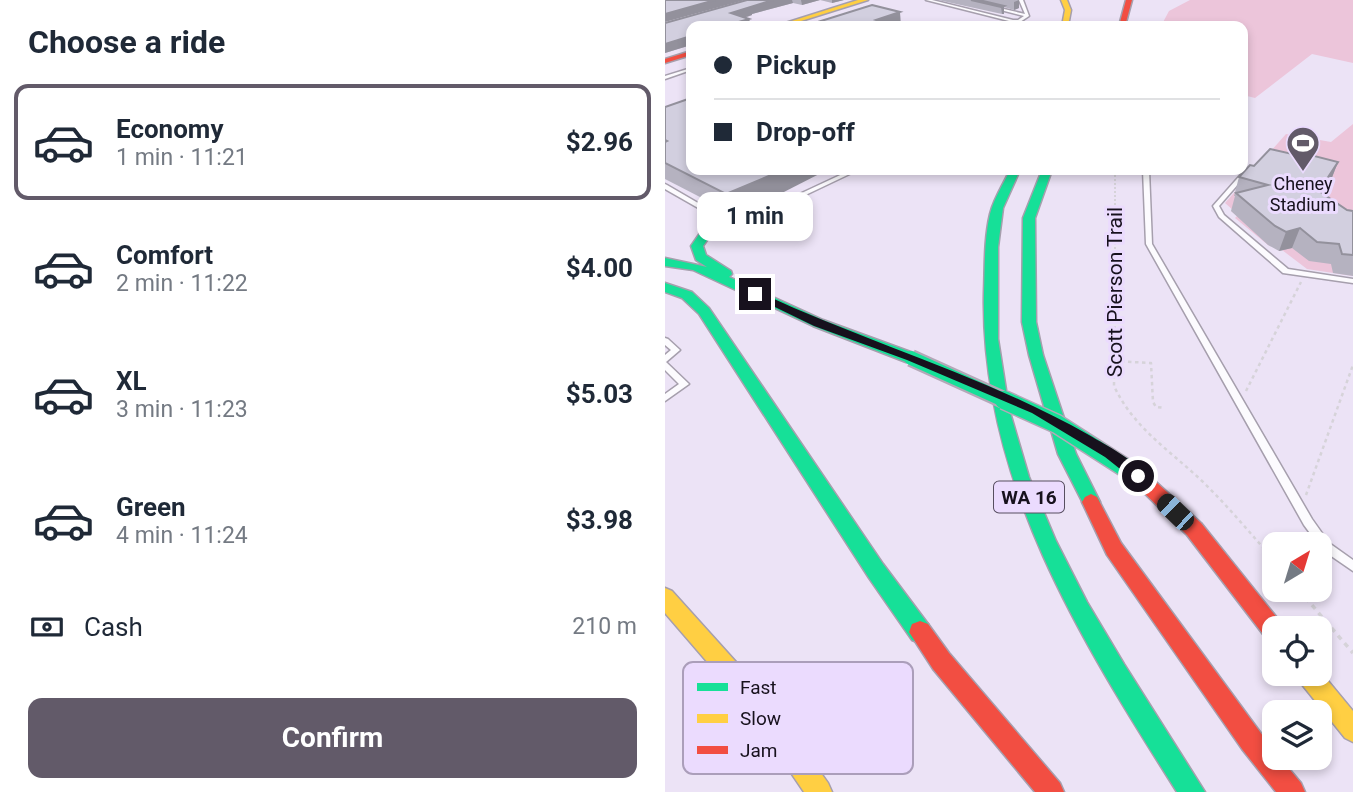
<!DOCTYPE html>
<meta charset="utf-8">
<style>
:root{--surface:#fff;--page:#f2f2f3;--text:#1f2937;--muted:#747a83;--line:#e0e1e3;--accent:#625a69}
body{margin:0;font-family:Roboto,sans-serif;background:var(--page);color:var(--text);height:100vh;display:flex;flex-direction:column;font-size:26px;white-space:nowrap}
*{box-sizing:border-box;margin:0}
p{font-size:23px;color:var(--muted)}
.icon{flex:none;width:38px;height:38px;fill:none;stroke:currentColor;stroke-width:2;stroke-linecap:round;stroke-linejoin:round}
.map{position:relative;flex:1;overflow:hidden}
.drawer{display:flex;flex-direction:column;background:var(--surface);width:665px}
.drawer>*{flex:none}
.top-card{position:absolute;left:21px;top:21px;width:562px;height:154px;border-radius:14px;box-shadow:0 4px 10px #0003;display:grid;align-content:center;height:154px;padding:0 28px;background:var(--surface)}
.needle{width:46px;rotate:38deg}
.buttons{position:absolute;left:597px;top:532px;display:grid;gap:14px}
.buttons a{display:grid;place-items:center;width:70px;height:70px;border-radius:14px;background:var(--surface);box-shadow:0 4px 10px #0003;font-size:35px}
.end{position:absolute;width:32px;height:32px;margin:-16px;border:9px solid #17111d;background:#fff;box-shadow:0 0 0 4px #fff}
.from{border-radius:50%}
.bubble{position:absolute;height:49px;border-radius:14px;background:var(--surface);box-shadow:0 4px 10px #0003;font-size:23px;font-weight:700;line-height:49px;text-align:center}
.car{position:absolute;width:21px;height:42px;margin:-21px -10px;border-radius:9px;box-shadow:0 0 5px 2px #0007;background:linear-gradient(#222 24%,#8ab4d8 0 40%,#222 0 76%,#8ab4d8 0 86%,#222 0)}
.top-card b{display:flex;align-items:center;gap:24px;height:66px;font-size:26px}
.top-card b+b{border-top:2px solid var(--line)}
.top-card i{width:18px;height:18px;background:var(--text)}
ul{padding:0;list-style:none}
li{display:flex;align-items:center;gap:21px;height:116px;margin:0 14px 10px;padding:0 14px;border:4px solid transparent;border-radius:14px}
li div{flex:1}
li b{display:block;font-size:26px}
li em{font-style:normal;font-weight:700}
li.active{border-color:var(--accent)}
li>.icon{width:63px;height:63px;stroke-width:1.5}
h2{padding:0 28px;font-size:32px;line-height:84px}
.pay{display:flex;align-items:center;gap:18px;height:77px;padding:0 28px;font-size:26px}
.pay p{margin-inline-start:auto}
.cta{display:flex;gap:14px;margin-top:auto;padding:14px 28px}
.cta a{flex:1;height:80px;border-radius:14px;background:var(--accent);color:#fff;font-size:28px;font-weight:700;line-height:80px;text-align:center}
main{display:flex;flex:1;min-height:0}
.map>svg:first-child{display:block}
.green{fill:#ecc5da}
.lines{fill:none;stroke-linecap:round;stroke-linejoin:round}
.lane-casing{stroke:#a69fad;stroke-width:3}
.fast-casing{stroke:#a69fad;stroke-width:3}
.slow-casing{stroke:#a69fad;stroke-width:3}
.jam-casing{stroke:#a69fad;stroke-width:3}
.path-far2{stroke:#d6d3d9;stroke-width:2;stroke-dasharray:2 2;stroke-linecap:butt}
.path-far1{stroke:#d6d3d9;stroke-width:2.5;stroke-dasharray:3.5 3.5;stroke-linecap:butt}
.path{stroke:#d6d3d9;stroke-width:3.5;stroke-dasharray:5 5;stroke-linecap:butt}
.lane{fill:#fcfbfe;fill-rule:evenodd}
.fast{fill:#16e098;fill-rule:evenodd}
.slow{fill:#ffcf43;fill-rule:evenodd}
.jam{fill:#f24e42;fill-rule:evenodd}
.fast-bridge-far1-casing{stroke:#b4a8b8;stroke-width:18;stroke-linecap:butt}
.fast-bridge-casing{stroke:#b4a8b8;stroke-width:21;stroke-linecap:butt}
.fast-bridge-far1{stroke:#16e098;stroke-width:14}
.fast-bridge{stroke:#16e098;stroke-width:18}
.wall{fill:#b5b2c0}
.shaded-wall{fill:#93919c}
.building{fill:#d2cfdf;stroke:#93919c;stroke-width:2}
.route{fill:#17111d}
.labels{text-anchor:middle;stroke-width:6;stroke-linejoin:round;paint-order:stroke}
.far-poi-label{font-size:18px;fill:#17111d;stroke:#ebdbfe}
.shield{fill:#ebdbfe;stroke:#574e60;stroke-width:2}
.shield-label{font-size:19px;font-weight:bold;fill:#17111d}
.street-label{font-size:21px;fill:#17111d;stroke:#ebdbfe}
.key{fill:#ebdbfe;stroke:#ab9eba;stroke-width:2}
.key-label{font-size:19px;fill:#17111d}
</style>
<main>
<section class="drawer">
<h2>Choose a ride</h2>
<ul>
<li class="active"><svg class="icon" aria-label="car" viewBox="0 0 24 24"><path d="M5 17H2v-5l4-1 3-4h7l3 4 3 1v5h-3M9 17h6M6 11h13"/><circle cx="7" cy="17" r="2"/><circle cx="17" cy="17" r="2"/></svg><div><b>Economy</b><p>1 min · 11:21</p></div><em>$2.96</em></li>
<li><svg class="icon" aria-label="car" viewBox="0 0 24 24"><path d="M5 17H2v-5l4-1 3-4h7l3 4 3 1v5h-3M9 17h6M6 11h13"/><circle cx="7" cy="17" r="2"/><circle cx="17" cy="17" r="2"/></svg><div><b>Comfort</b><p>2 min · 11:22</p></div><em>$4.00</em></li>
<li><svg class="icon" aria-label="car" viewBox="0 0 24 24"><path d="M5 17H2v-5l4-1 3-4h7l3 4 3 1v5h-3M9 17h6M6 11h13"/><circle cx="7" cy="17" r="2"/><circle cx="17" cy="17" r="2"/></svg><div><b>XL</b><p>3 min · 11:23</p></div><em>$5.03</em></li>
<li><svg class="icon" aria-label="car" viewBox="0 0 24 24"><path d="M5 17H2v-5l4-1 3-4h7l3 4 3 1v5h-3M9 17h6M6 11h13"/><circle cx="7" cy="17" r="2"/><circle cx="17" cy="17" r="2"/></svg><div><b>Green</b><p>4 min · 11:24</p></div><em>$3.98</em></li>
</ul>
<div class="pay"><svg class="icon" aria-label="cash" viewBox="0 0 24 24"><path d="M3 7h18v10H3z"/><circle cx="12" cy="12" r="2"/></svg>Cash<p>210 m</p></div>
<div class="cta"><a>Confirm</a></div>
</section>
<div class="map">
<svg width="688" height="792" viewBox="0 0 688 792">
<rect width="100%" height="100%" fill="#ece3f6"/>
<g class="green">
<polygon points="525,0 688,0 688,63 647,54 590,98 578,95 578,26 496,26 504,11"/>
<polygon points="688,124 688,276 642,269 617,250 603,245 570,218 572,216 566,211 568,210 560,203 621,134 666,142"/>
</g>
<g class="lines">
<defs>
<g id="lane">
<polygon points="261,0 267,0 348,20 353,20 359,16 328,8 330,7 360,14 354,0 358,0 364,16 355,22 348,22"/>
<polygon points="132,20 152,25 153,26 148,26 131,22"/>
<polygon points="26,68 26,70 0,79 0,76"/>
<polygon points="186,170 193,170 130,200 63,225 0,189 0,184 2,185 64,221 126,198"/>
<polygon points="478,170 484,170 487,244 647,519 664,543 688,560 688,571 656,549 654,544 653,544 639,525 481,244"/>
<polygon points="580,171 582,172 582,174 554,206 559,215 623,269 688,279 688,283 618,273 554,217 548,206 578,172"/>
<polygon points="0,338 3,339 15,350 1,362 24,384 0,401 0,394 14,384 0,370 0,355 6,350 0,345"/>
</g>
<g id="fast">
<path d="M345,170h10l-17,38 -5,39v92l11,70 20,68 27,64 31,61 37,62 81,128h-28c-96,-152 -197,-312 -193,-499 1,-26 0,-54 6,-79 4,-16 13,-29 20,-44z"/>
<polygon points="377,170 387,170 370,218 371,322 378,355 411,454 435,502 432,507 426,510 420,507 393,454 364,355 357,322 358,218"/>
<polygon points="63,220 69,223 67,225 43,239 38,246 41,255 66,271 67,274 64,277 158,320 251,354 253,358 251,362 241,362 148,326 28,270 0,266 0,258 42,267 31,260 26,246 35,233"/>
<polygon points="0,283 27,292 44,308 218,564 263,624 266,632 263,640 255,643 247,640 204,578 34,314 17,298 0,292"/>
</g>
<g id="slow">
<polygon points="193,0 203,0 120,26 111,26"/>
<polygon points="396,0 402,0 406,10 403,26 397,26 400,10"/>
<polygon points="0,588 7,591 98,692 163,783 167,792 139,792 82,708 0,613"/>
<polygon points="654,670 688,711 688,742 680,738 635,682 632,674 654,674"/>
</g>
<g id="jam">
<polygon points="461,0 467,0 460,26 454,26"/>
<polygon points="26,51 26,55 0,63 0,59"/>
<polygon points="473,469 479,471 536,523 617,624 619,628 609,628 609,642 601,638 522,535 467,481 464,476 467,471"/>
<polygon points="426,494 432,497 456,543 609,751 609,758 615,758 636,783 640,792 611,792 577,749 442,555 417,502 420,497"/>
<polygon points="255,621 263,624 284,653 395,783 399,792 370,792 268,669 244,632 247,624"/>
</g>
</defs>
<use href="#lane" class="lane-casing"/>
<use href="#fast" class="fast-casing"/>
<use href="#slow" class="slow-casing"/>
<use href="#jam" class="jam-casing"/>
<polyline class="path-far2" points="450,265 450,170"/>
<g class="path-far1">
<path d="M450,263l-1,123c19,41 55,64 87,94 26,25 49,53 73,80"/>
<polyline points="449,361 486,363 488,402 491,407 500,408"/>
<polyline points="581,391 636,282"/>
<polyline points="641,495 688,365"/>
</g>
<polyline class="path" points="634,590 688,653"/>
<use href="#lane" class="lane"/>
<use href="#fast" class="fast"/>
<use href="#slow" class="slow"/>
<use href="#jam" class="jam"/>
<defs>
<polyline id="fast-bridge-far1" points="246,358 343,402"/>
<polyline id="fast-bridge" points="339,400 392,424 473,476"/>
</defs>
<use href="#fast-bridge-far1" class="fast-bridge-far1-casing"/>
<use href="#fast-bridge" class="fast-bridge-casing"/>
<use href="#fast-bridge-far1" class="fast-bridge-far1"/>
<use href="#fast-bridge" class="fast-bridge"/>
</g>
<g class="wall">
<polygon points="82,0 155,0 137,5 128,3 87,14 87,15 80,18 84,19 86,26 26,26 26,45 0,53 0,23"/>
<polygon points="155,0 179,0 167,3"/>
<polygon points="273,0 354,0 354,8 349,10 339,7 339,14 337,14"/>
<polygon points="0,107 115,194 68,214 0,179"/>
<polygon points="627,154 673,162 666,180 657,193 682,210 688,211 688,276 668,273 666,264 644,261 627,248 614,251 603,245 566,211 570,196 569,196 574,177 589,166"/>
</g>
<g class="shaded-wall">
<polygon points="50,0 80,0 0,22 0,14"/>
<polygon points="108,0 127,0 128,3 87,14 87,15 68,21 66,13"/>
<polygon points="136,0 155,0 137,5"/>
<polygon points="167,0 179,0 167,3"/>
<polygon points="354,0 354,8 349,10 349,2"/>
<polygon points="339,6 339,14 337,14 336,7"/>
<polygon points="235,12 236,26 212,26 211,20"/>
<polygon points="84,19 86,26 60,26"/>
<polygon points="26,36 26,45 0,53 0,44"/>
<polygon points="673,162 666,180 647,209 654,191"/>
<polygon points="118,170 162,170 115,194 68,214 61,194"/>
<polygon points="635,228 627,248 614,251 621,232"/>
</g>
<g class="building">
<polygon points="0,0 50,0 0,14"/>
<polygon points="82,0 108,0 66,13 84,19 60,26 26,26 26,36 0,44 0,23"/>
<polygon points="306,0 314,0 339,6 336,7"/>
<polygon points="207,5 235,12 211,20 231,26 140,26"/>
<polygon points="26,98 26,170 118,170 61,194 0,163 0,142 2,141 0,140 0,107"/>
<polygon points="605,149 627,154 630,151 673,162 654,191 682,210 688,211 688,255 677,254 674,244 652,242 635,228 621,232 610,226 571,193 603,185 574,177 585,165 589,166"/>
</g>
<path class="route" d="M87,292h7c108,51 225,83 330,143 18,11 44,23 56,41l-2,4h-9l-29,-23 -73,-44 -125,-53 -93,-34 -62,-30z"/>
<defs>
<symbol id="stadium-pin" viewBox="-11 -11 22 30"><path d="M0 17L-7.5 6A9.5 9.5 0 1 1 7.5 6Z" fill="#625a69" stroke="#ebdbfe"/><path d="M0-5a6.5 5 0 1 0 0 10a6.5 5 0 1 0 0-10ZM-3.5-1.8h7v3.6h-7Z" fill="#fff"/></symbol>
</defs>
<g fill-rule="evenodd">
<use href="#stadium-pin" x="619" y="124" width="38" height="52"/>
</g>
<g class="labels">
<g class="far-poi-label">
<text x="638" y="190">Cheney<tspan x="638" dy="21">Stadium</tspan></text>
</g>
<rect class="shield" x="329" y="481.5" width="70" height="31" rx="5"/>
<g class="shield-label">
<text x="364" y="504">WA 16</text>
</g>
<g class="street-label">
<text transform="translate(450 292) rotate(-90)" y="7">Scott Pierson Trail</text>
</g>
</g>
<rect x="18" y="662" width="230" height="112" rx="10" class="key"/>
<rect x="32" y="683" width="31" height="8" fill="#16e098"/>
<rect x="32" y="714" width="31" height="9" fill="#ffcf43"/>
<rect x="32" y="746" width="31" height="8" fill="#f24e42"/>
<g class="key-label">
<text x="75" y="694">Fast</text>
<text x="75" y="725">Slow</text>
<text x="75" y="757">Jam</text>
</g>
</svg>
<div class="buttons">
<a><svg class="needle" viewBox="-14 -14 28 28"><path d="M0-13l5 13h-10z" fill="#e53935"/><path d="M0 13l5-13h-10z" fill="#747a83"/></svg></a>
<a><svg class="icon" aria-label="locate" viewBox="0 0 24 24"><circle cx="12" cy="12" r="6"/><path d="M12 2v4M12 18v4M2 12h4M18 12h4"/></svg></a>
<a><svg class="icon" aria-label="layers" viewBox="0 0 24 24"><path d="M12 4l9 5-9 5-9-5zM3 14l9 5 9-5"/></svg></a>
</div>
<i class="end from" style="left:473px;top:476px"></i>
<i class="end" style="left:90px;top:294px"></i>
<div class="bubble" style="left:32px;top:192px;width:116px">1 min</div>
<i class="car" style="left:510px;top:512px;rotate:314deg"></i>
<div class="top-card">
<b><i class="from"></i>Pickup</b>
<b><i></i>Drop-off</b>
</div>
</div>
</main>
